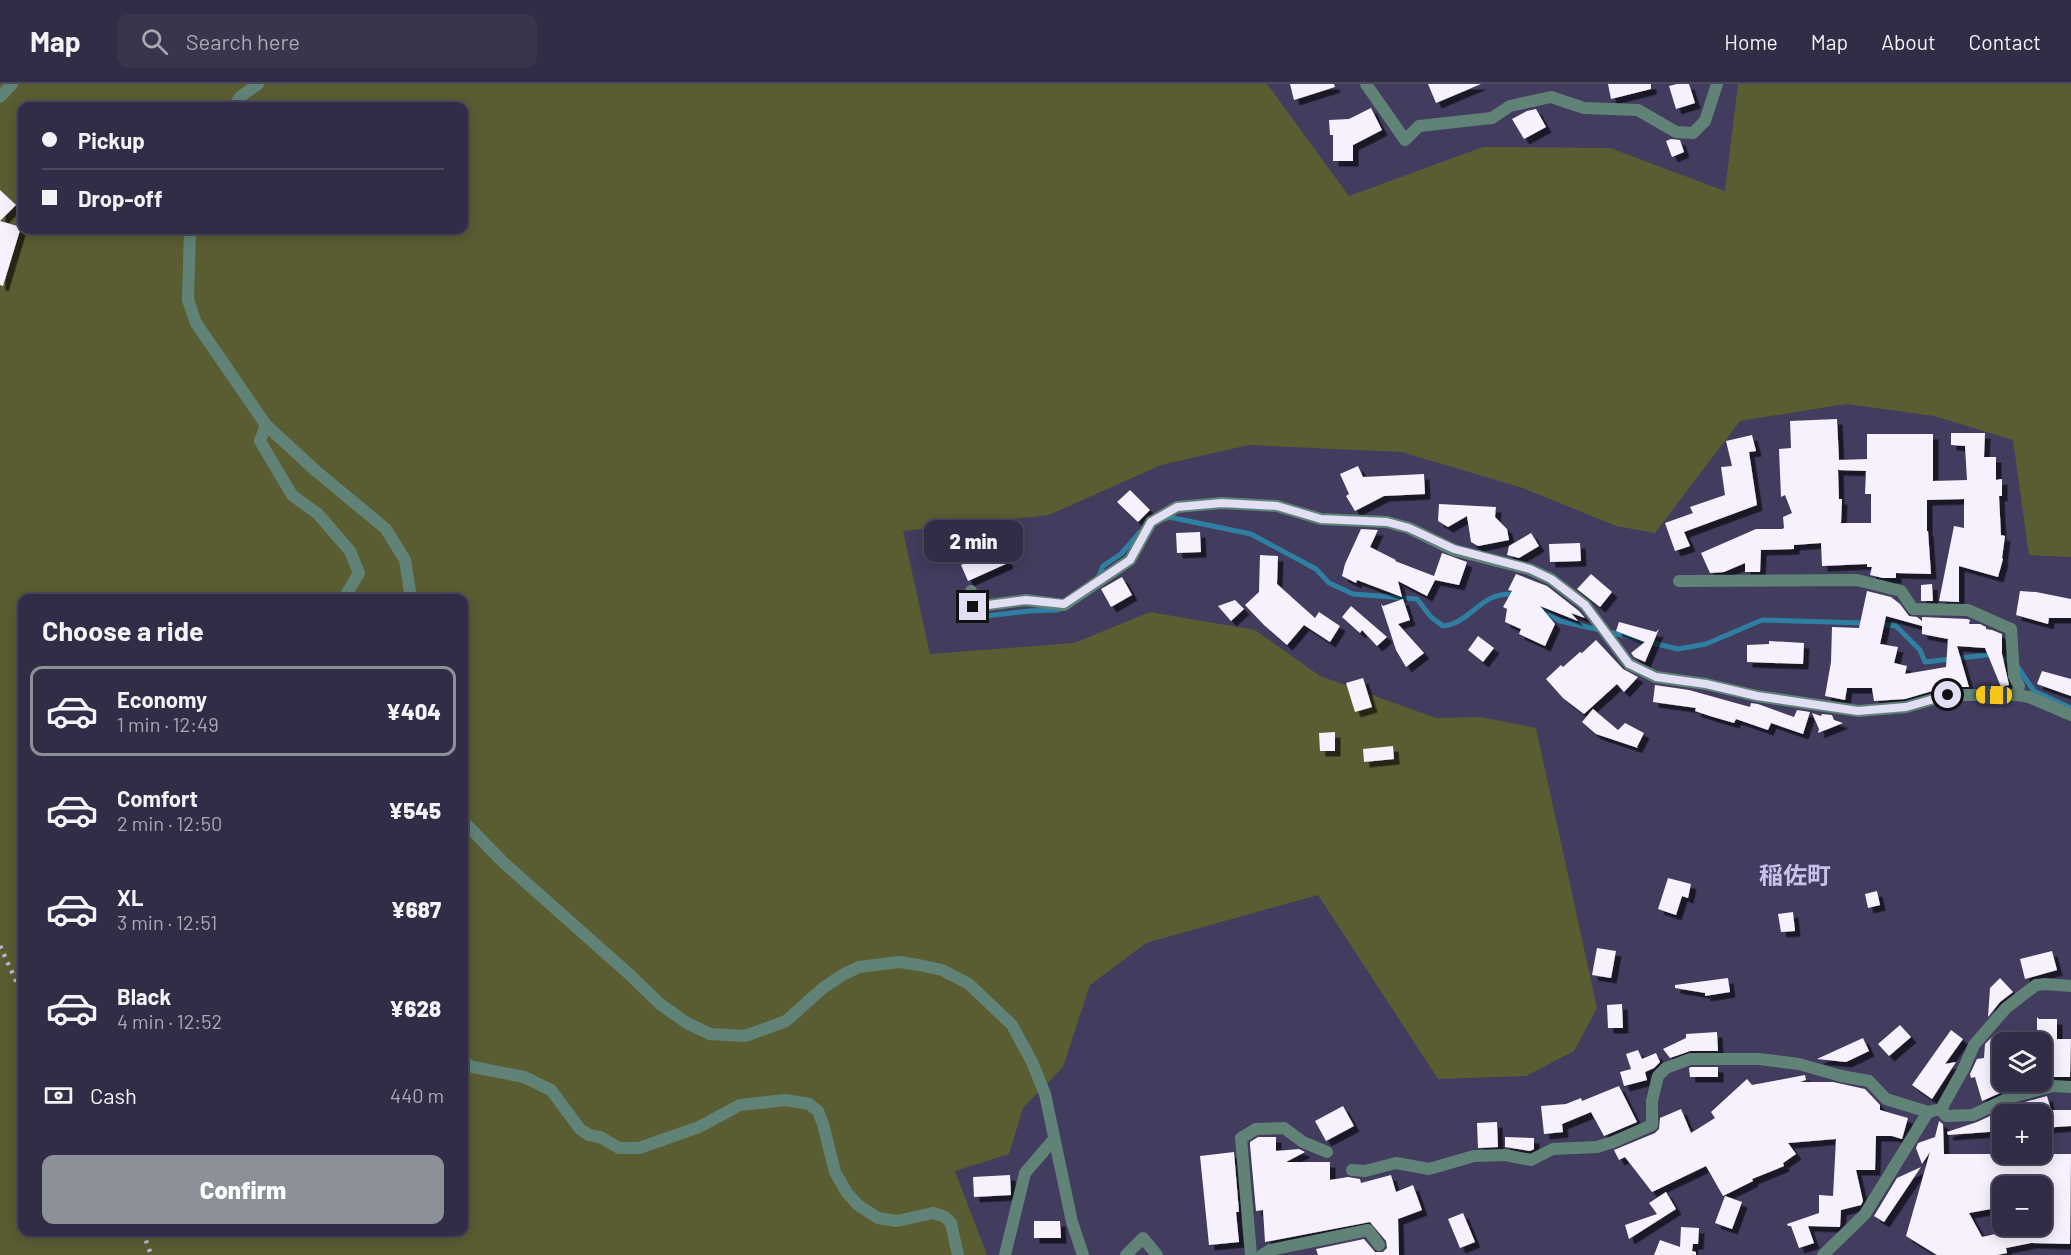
<!DOCTYPE html>
<meta charset="utf-8">
<style>
:root{--surface:#322d46;--page:#3a354d;--text:#f1f3f6;--muted:#a8a8b3;--line:#4d495f;--accent:#8c9099}
body{margin:0;font-family:Barlow,"Noto Sans JP",sans-serif;background:var(--page);color:var(--text);height:100vh;display:flex;flex-direction:column;font-size:22px;white-space:nowrap}
*{box-sizing:border-box;margin:0}
p{font-size:20px;color:var(--muted)}
.icon{flex:none;width:33px;height:33px;fill:none;stroke:currentColor;stroke-width:2;stroke-linecap:round;stroke-linejoin:round}
.map{position:relative;flex:1;overflow:hidden}
.side{position:absolute;left:18px;top:510px;width:450px;height:642px;display:flex;flex-direction:column;background:var(--surface);border-radius:12px;box-shadow:0 3px 15px #0003,0 0 0 2px var(--line)}
.side>*{flex:none}
.hud{position:absolute;left:18px;top:18px;width:450px;height:132px;border-radius:12px;box-shadow:0 3px 15px #0003,0 0 0 2px var(--line);display:grid;align-content:center;height:132px;padding:0 24px;background:var(--surface)}
.fabs{position:absolute;left:1992px;top:948px;display:grid;gap:12px}
.fabs a{display:grid;place-items:center;width:60px;height:60px;border-radius:12px;background:var(--surface);box-shadow:0 3px 15px #0003,0 0 0 2px var(--line);font-size:30px}
.end{position:absolute;width:27px;height:27px;margin:-14px;border:8px solid #e2dff5;background:#111;box-shadow:0 0 0 3px #111}
.from{border-radius:50%}
.bubble{position:absolute;height:42px;border-radius:12px;background:var(--surface);box-shadow:0 3px 15px #0003,0 0 0 2px var(--line);font-size:20px;font-weight:800;line-height:42px;text-align:center}
.car{position:absolute;width:18px;height:36px;margin:-18px -9px;border-radius:8px;box-shadow:0 0 4px 2px #0007;background:linear-gradient(#f5c518 24%,#345 0 40%,#f5c518 0 76%,#345 0 86%,#f5c518 0)}
.hud b{display:flex;align-items:center;gap:21px;height:57px;font-size:22px}
.hud b+b{border-top:2px solid var(--line)}
.hud i{width:15px;height:15px;background:var(--text)}
ul{padding:0;list-style:none}
li{display:flex;align-items:center;gap:18px;height:90px;margin:0 12px 9px;padding:0 12px;border:3px solid transparent;border-radius:12px}
li div{flex:1}
li b{display:block;font-size:22px}
li em{font-style:normal;font-weight:800}
li.current{border-color:var(--accent)}
li>.icon{width:54px;height:54px;stroke-width:1.5}
h2{padding:0 24px;font-size:27px;line-height:72px}
.pay{display:flex;align-items:center;gap:15px;height:66px;padding:0 24px;font-size:22px}
.pay p{margin-inline-start:auto}
.primary-button{display:flex;gap:12px;margin-top:auto;padding:12px 24px}
.primary-button a{flex:1;height:69px;border-radius:12px;background:var(--accent);color:#fff;font-size:24px;font-weight:800;line-height:69px;text-align:center}
header{display:flex;align-items:center;gap:36px;box-sizing:border-box;height:84px;padding:0 30px;background:var(--surface);border-bottom:2px solid var(--line)}
header strong{font-size:28px}
nav{display:flex;gap:33px;margin-inline-start:auto;font-size:21px}
.search{width:420px;height:54px;background:var(--page);display:flex;align-items:center;gap:15px;box-sizing:border-box;padding:0 21px;border-radius:12px;color:var(--muted);font-size:22px}
.map>svg:first-child{display:block}
.green{fill:#5a5d32;fill-rule:evenodd}
.lines{fill:none;stroke-linecap:round;stroke-linejoin:round}
.stream{stroke:#2f7fa3;stroke-width:5}
.building{fill:#f7f0fd;fill-rule:evenodd;filter:url(#shadow)}
.minor{stroke:#618377;stroke-width:12}
.tertiary{stroke:#618377;stroke-width:12}
.rail{stroke:#bbb7d0;stroke-width:4.5;stroke-dasharray:3 6;stroke-linecap:butt}
.route{stroke:#e2dff5;stroke-width:8}
.labels{text-anchor:middle;stroke-width:6;stroke-linejoin:round;paint-order:stroke}
.quarter-label{font-size:24px;font-weight:bold;fill:#c7c1eb;stroke:#423c5e}
</style>
<header>
<strong>Map</strong>
<div class="search"><svg class="icon" aria-label="search" viewBox="0 0 24 24"><circle cx="10" cy="10" r="6"/><path d="M15 15l6 6"/></svg>Search here</div>
<nav><a>Home</a><a>Map</a><a>About</a><a>Contact</a></nav>
</header>
<div class="map">
<svg width="2071" height="1171" viewBox="0 0 2071 1171">
<defs>
<filter id="shadow"><feDropShadow dx="5.5" dy="5.5" stdDeviation="0" flood-color="#0009"/></filter>
</defs>
<rect width="100%" height="100%" fill="#423c5e"/>
<path class="green" d="M0,0h1267l82,112 134,-49 127,1 115,43 13,-107h333v473l-42,-2 -16,-115 -79,-24 -88,-12 -106,17 -85,112 -39,-7 -93,-38 -122,-36 -152,-7 -88,20 -112,50 -146,16 27,123 144,-11 76,-31 105,18 65,46 116,42 45,-1 55,11 61,280 -23,43 -48,25 -88,3 -120,-184 -172,48 -56,42 -27,82 -40,41 -14,46 -54,17 32,84h-987zM22,22h442v124h-442zM22,514h442v634h-442z"/>
<g class="lines">
<g class="stream">
<path d="M1165,435l4,-2 82,17 65,35 13,14 24,11 64,5 14,18 12,9c29,-3 39,-37 72,-31"/>
<polyline points="1097,496 1103,482 1121,470 1140,448"/>
<polyline points="1542,526 1560,537 1600,546"/>
<polyline points="961,535 1029,527 1058,526 1063,523"/>
<polyline points="1877,540 1896,542 1920,566 1925,578 1995,570 2017,582 2034,607 2071,624"/>
<polyline points="1609,548 1678,565 1706,560 1762,536 1865,539"/>
</g>
</g>
<g class="building">
<polygon points="1290,0 1334,0 1335,3 1294,16"/>
<polygon points="1428,0 1481,0 1436,19"/>
<polygon points="1608,0 1651,0 1651,5 1611,15"/>
<polygon points="1677,0 1689,0 1695,19 1676,25 1669,2"/>
<polygon points="1371,24 1382,46 1353,61 1353,77 1333,77 1333,51 1330,51 1329,36 1349,35"/>
<polygon points="1536,25 1546,43 1524,55 1512,35 1527,27"/>
<polygon points="1671,55 1680,56 1684,68 1672,73 1666,57"/>
<polygon points="0,106 16,121 0,137"/>
<polygon points="0,137 21,143 3,202 0,201"/>
<path d="M1837,335l2,41 28,-1v-25h66v47l34,-1 -2,-34 -14,-1v-12h34l-1,24h12v23l6,-1v17h-3l2,39 4,1 -3,22 1,1 -5,18 -39,-11v36l-20,-1 15,-75 10,2v-29l-37,1v31h1l3,43 -35,-1v5h-13l-13,-3 2,-8h-5v-3l-45,2 -1,-23 -27,2v4l-33,1 -1,22h-15v-9l-21,9 -14,1 -9,-20 55,-24h26l2,-1 -1,-11 9,-4 -7,-18 -4,2 -2,-48 12,-1 -1,-27zM1838,386l28,1 -1,23h6v29h-30l1,-24h-3z"/>
<polygon points="1752,351 1756,367 1749,368 1757,421 1684,448 1690,462 1675,467 1665,439 1693,429 1690,423 1725,411 1721,383 1732,382 1726,357"/>
<polygon points="1358,382 1363,393 1424,390 1425,410 1384,412 1355,427 1346,412 1349,410 1340,390"/>
<polygon points="1130,406 1150,426 1138,438 1117,418"/>
<polygon points="1439,420 1496,423 1495,433 1507,445 1509,456 1478,462 1471,458 1467,432 1448,443 1438,437"/>
<polygon points="1361,445 1378,446 1370,463 1396,476 1395,477 1434,492 1442,469 1467,478 1459,501 1435,496 1427,512 1398,497 1402,513 1357,496 1356,499 1342,492 1345,480"/>
<polygon points="1200,448 1201,468 1177,469 1176,449"/>
<polygon points="1531,449 1539,462 1519,474 1507,471 1509,462"/>
<polygon points="1580,459 1581,477 1550,478 1549,460"/>
<polygon points="1001,463 1008,479 968,497 961,481"/>
<polygon points="1260,471 1278,472 1277,500 1315,534 1319,528 1340,542 1330,558 1304,541 1287,561 1264,541 1245,521 1259,508"/>
<polygon points="1516,490 1547,502 1579,527 1585,534 1571,529 1578,537 1540,522 1555,540 1545,562 1519,550 1521,545 1505,538 1507,525 1503,523 1512,507 1508,506"/>
<polygon points="1591,490 1612,508 1600,523 1577,505"/>
<polygon points="1122,493 1132,511 1111,523 1101,505"/>
<polygon points="1932,500 1933,517 1921,517 1921,501"/>
<path d="M1867,507l24,6 9,7 9,12 8,1 5,4v-4l45,2 3,1 -1,4h11l6,3v2l6,1 10,4v20l7,31 -8,2 -16,-39 -28,-2 12,41h-23l-41,12 -31,2 -2,-13h-25l-2,12 -20,-4 6,-34 1,-35 27,1zM1886,532l36,10v8l26,5 -2,28 -41,7 2,-8 -13,-3 4,-16 -18,-3z"/>
<polygon points="2020,507 2036,508 2071,515 2071,534 2049,534 2048,540 2016,531"/>
<polygon points="1403,515 1410,536 1398,540 1424,569 1406,583 1396,566 1381,520 1383,522"/>
<polygon points="1235,516 1244,525 1231,537 1218,522"/>
<polygon points="1351,522 1387,553 1377,562 1362,546 1360,549 1342,533"/>
<polygon points="1619,538 1656,548 1659,545 1645,578 1634,573 1631,569 1645,558 1616,547"/>
<polygon points="1478,552 1494,564 1483,578 1468,566"/>
<polygon points="1596,556 1623,585 1638,593 1624,608 1617,600 1584,630 1563,614 1546,595 1561,581 1563,583 1580,568 1582,569"/>
<polygon points="1769,557 1804,559 1803,580 1747,578 1747,561 1769,560"/>
<polygon points="2042,587 2071,595 2071,612 2037,600"/>
<polygon points="1363,594 1372,623 1355,628 1346,599"/>
<polygon points="1655,601 1689,606 1750,623 1751,619 1758,620 1794,633 1797,626 1810,628 1803,650 1771,639 1768,646 1736,635 1734,639 1710,632 1695,627 1696,624 1653,618"/>
<polygon points="1593,625 1618,646 1625,639 1644,649 1637,663 1638,664 1596,650 1582,638"/>
<polygon points="1812,629 1821,632 1822,630 1832,631 1834,636 1843,639 1818,649 1819,645"/>
<polygon points="1335,648 1335,667 1320,667 1319,649"/>
<polygon points="1393,662 1394,675 1364,678 1363,665"/>
<polygon points="1668,794 1691,800 1688,814 1682,812 1676,831 1658,825"/>
<polygon points="1877,807 1880,821 1868,824 1865,810"/>
<polygon points="1793,828 1795,847 1781,848 1778,830"/>
<polygon points="1597,864 1616,867 1611,894 1592,891"/>
<polygon points="2052,867 2057,886 2025,895 2020,875"/>
<polygon points="1728,894 1730,908 1705,912 1705,909 1675,904 1675,901"/>
<polygon points="2000,894 2013,908 2000,918 1988,933 1990,904"/>
<polygon points="1622,920 1623,944 1608,944 1607,921"/>
<polygon points="2037,933 2039,935 2057,935 2057,955 2071,955 2070,993 2042,993 2042,958 2037,958"/>
<polygon points="1900,941 1911,953 1889,972 1878,960"/>
<polygon points="1951,946 1963,955 1945,980 1956,978 1932,1015 1912,1001"/>
<polygon points="1717,948 1718,967 1690,967 1670,974 1663,965 1686,954 1686,950"/>
<polygon points="1993,952 1999,998 2038,998 2009,1005 1982,1017 1975,993 1971,994 1970,990 1977,975 1984,974 1985,960"/>
<polygon points="1863,954 1869,967 1846,978 1817,975"/>
<polygon points="1638,966 1642,975 1656,969 1660,978 1654,984 1645,988 1647,996 1624,1002 1620,988 1631,985 1626,970"/>
<polygon points="1691,983 1718,983 1718,993 1690,993 1689,984"/>
<polygon points="1805,991 1806,996 1800,998 1833,998 1865,1005 1880,1021 1880,1026 1908,1034 1902,1055 1892,1052 1876,1052 1875,1086 1856,1086 1863,1117 1861,1121 1841,1126 1840,1143 1808,1142 1814,1159 1799,1164 1791,1142 1788,1142 1787,1140 1819,1129 1819,1111 1833,1112 1836,1055 1788,1059 1796,1070 1783,1079 1784,1082 1752,1095 1753,1097 1723,1112 1706,1082 1652,1108 1625,1073 1619,1076 1614,1066 1655,1049 1659,1045 1660,1034 1681,1025 1691,1049 1715,1034 1711,1028 1747,995 1752,1001"/>
<polygon points="1619,1002 1637,1038 1604,1052 1591,1028 1562,1040 1563,1048 1544,1050 1541,1022 1566,1020 1581,1014 1582,1017"/>
<polygon points="2047,1012 2051,1026 2071,1026 2071,1042 2042,1044 2042,1030 2002,1030 2002,1047 1948,1051 1947,1048 1977,1038 2014,1021"/>
<polygon points="1343,1022 1354,1042 1326,1057 1315,1037"/>
<path d="M1939,1037l4,3 1,30h127l-1,90 -39,-1 -25,5 1,5 -10,2h-60l-31,-19 24,-84 -8,12 -6,-16 2,-5 17,-6zM2032,1094v8h10v40h-39l1,6 -22,5 -13,-24 33,-6 -2,-24z"/>
<polygon points="1497,1038 1498,1063 1478,1064 1477,1039"/>
<polygon points="1258,1053 1276,1053 1276,1067 1299,1065 1305,1068 1286,1078 1330,1078 1330,1096 1348,1093 1360,1095 1361,1099 1391,1091 1396,1108 1413,1101 1422,1126 1398,1135 1399,1171 1318,1171 1316,1165 1364,1155 1375,1168 1383,1168 1387,1164 1386,1157 1370,1138 1265,1158 1263,1126 1256,1127 1250,1061 1250,1058"/>
<polygon points="1505,1053 1534,1054 1534,1065 1530,1067 1505,1063"/>
<polygon points="1234,1068 1239,1128 1236,1128 1239,1158 1209,1161 1200,1072"/>
<polygon points="1921,1083 1884,1138 1874,1132 1897,1094"/>
<polygon points="1010,1091 1011,1111 974,1113 973,1093"/>
<polygon points="1666,1108 1676,1125 1629,1155 1625,1141 1657,1130 1649,1119"/>
<polygon points="1725,1112 1742,1118 1732,1145 1715,1139"/>
<polygon points="1463,1129 1475,1158 1460,1164 1448,1135"/>
<polygon points="1034,1137 1060,1137 1061,1154 1034,1154"/>
<polygon points="1681,1143 1699,1144 1698,1160 1693,1160 1692,1167 1696,1168 1696,1171 1654,1171 1660,1156 1680,1163"/>
</g>
<g class="lines">
<g class="minor">
<polyline points="1366,0 1405,56 1419,42 1492,34 1510,22 1551,13 1584,24 1638,26 1676,48 1693,49 1705,37 1717,0"/>
<polyline points="266,341 260,357 292,411 318,430 350,467 359,489 344,514"/>
<polyline points="1679,497 1857,496 1901,507 1913,525 1968,526 2011,545 2014,592 2019,602 2017,611"/>
<polyline points="971,507 973,523 1026,516 1064,521 1130,476 1151,438 1177,423 1222,419 1277,422 1321,435 1387,438 1409,444 1454,466 1529,485 1551,495 1585,521 1629,580 1656,593 1706,600 1757,612 1859,627 1906,623 1948,611 2017,611 2029,613 2071,631"/>
<polyline points="464,978 473,983 524,993 551,1006 580,1045 589,1051 600,1053 619,1064 639,1064 699,1043 740,1021 786,1016 809,1020 818,1027 823,1040 835,1088 847,1109 858,1121 878,1134 897,1137 933,1129 945,1133 951,1139 958,1171"/>
<polyline points="1941,1025 1946,1032 1973,1031 2011,1013 2053,1002 2071,1003"/>
<polyline points="1352,1086 1365,1087 1396,1079 1429,1085 1474,1072 1505,1071 1531,1076 1553,1065 1597,1063 1613,1058 1652,1041 1652,1017 1658,992 1666,984 1690,975 1759,975 1799,980 1841,992 1869,997 1886,1015 1928,1028 1941,1025 1964,984 1974,961 2006,924 2036,901 2045,900 2071,902"/>
<polyline points="1005,1171 1025,1089 1054,1055"/>
<polyline points="1126,1171 1143,1154 1157,1171"/>
<polyline points="1251,1171 1241,1054 1256,1045 1284,1044 1303,1058 1327,1068"/>
<polyline points="1262,1171 1270,1166 1368,1146 1379,1161"/>
<polyline points="1823,1171 1865,1130 1928,1028"/>
</g>
<g class="tertiary">
<polyline points="0,13 12,0"/>
<polyline points="234,22 240,13 258,0"/>
<polyline points="190,146 188,216 196,239 266,341 316,387 386,445 405,476 411,514"/>
<polyline points="464,738 503,778 629,890 660,920 687,939 710,950 745,952 786,937 823,904 844,890 859,883 899,878 919,881 942,886 969,900 1012,941 1032,978 1045,1010 1072,1138 1083,1171"/>
</g>
<g class="rail">
<polyline points="0,862 22,910"/>
<polyline points="143,1148 151,1171"/>
</g>
</g>
<g class="lines">
<polyline class="route" points="973,523 1026,516 1064,520 1130,476 1151,438 1177,423 1222,419 1277,422 1321,435 1387,438 1409,444 1454,465 1530,485 1551,495 1585,521 1629,580 1656,593 1706,600 1757,612 1858,627 1906,623 1948,611"/>
</g>
<g class="labels">
<g class="quarter-label">
<text x="1795" y="800">稲佐町</text>
</g>
</g>
</svg>
<div class="fabs">
<a><svg class="icon" aria-label="layers" viewBox="0 0 24 24"><path d="M12 4l9 5-9 5-9-5zM3 14l9 5 9-5"/></svg></a>
<a>+</a>
<a>−</a>
</div>
<i class="end from" style="left:1948px;top:611px"></i>
<i class="end" style="left:973px;top:523px"></i>
<div class="bubble" style="left:924px;top:436px;width:99px">2 min</div>
<i class="car" style="left:1994px;top:611px;rotate:271deg"></i>
<div class="hud">
<b><i class="from"></i>Pickup</b>
<b><i></i>Drop-off</b>
</div>
<section class="side">
<h2>Choose a ride</h2>
<ul>
<li class="current"><svg class="icon" aria-label="car" viewBox="0 0 24 24"><path d="M5 17H2v-5l4-1 3-4h7l3 4 3 1v5h-3M9 17h6M6 11h13"/><circle cx="7" cy="17" r="2"/><circle cx="17" cy="17" r="2"/></svg><div><b>Economy</b><p>1 min · 12:49</p></div><em>¥404</em></li>
<li><svg class="icon" aria-label="car" viewBox="0 0 24 24"><path d="M5 17H2v-5l4-1 3-4h7l3 4 3 1v5h-3M9 17h6M6 11h13"/><circle cx="7" cy="17" r="2"/><circle cx="17" cy="17" r="2"/></svg><div><b>Comfort</b><p>2 min · 12:50</p></div><em>¥545</em></li>
<li><svg class="icon" aria-label="car" viewBox="0 0 24 24"><path d="M5 17H2v-5l4-1 3-4h7l3 4 3 1v5h-3M9 17h6M6 11h13"/><circle cx="7" cy="17" r="2"/><circle cx="17" cy="17" r="2"/></svg><div><b>XL</b><p>3 min · 12:51</p></div><em>¥687</em></li>
<li><svg class="icon" aria-label="car" viewBox="0 0 24 24"><path d="M5 17H2v-5l4-1 3-4h7l3 4 3 1v5h-3M9 17h6M6 11h13"/><circle cx="7" cy="17" r="2"/><circle cx="17" cy="17" r="2"/></svg><div><b>Black</b><p>4 min · 12:52</p></div><em>¥628</em></li>
</ul>
<div class="pay"><svg class="icon" aria-label="cash" viewBox="0 0 24 24"><path d="M3 7h18v10H3z"/><circle cx="12" cy="12" r="2"/></svg>Cash<p>440 m</p></div>
<div class="primary-button"><a>Confirm</a></div>
</section>
</div>
